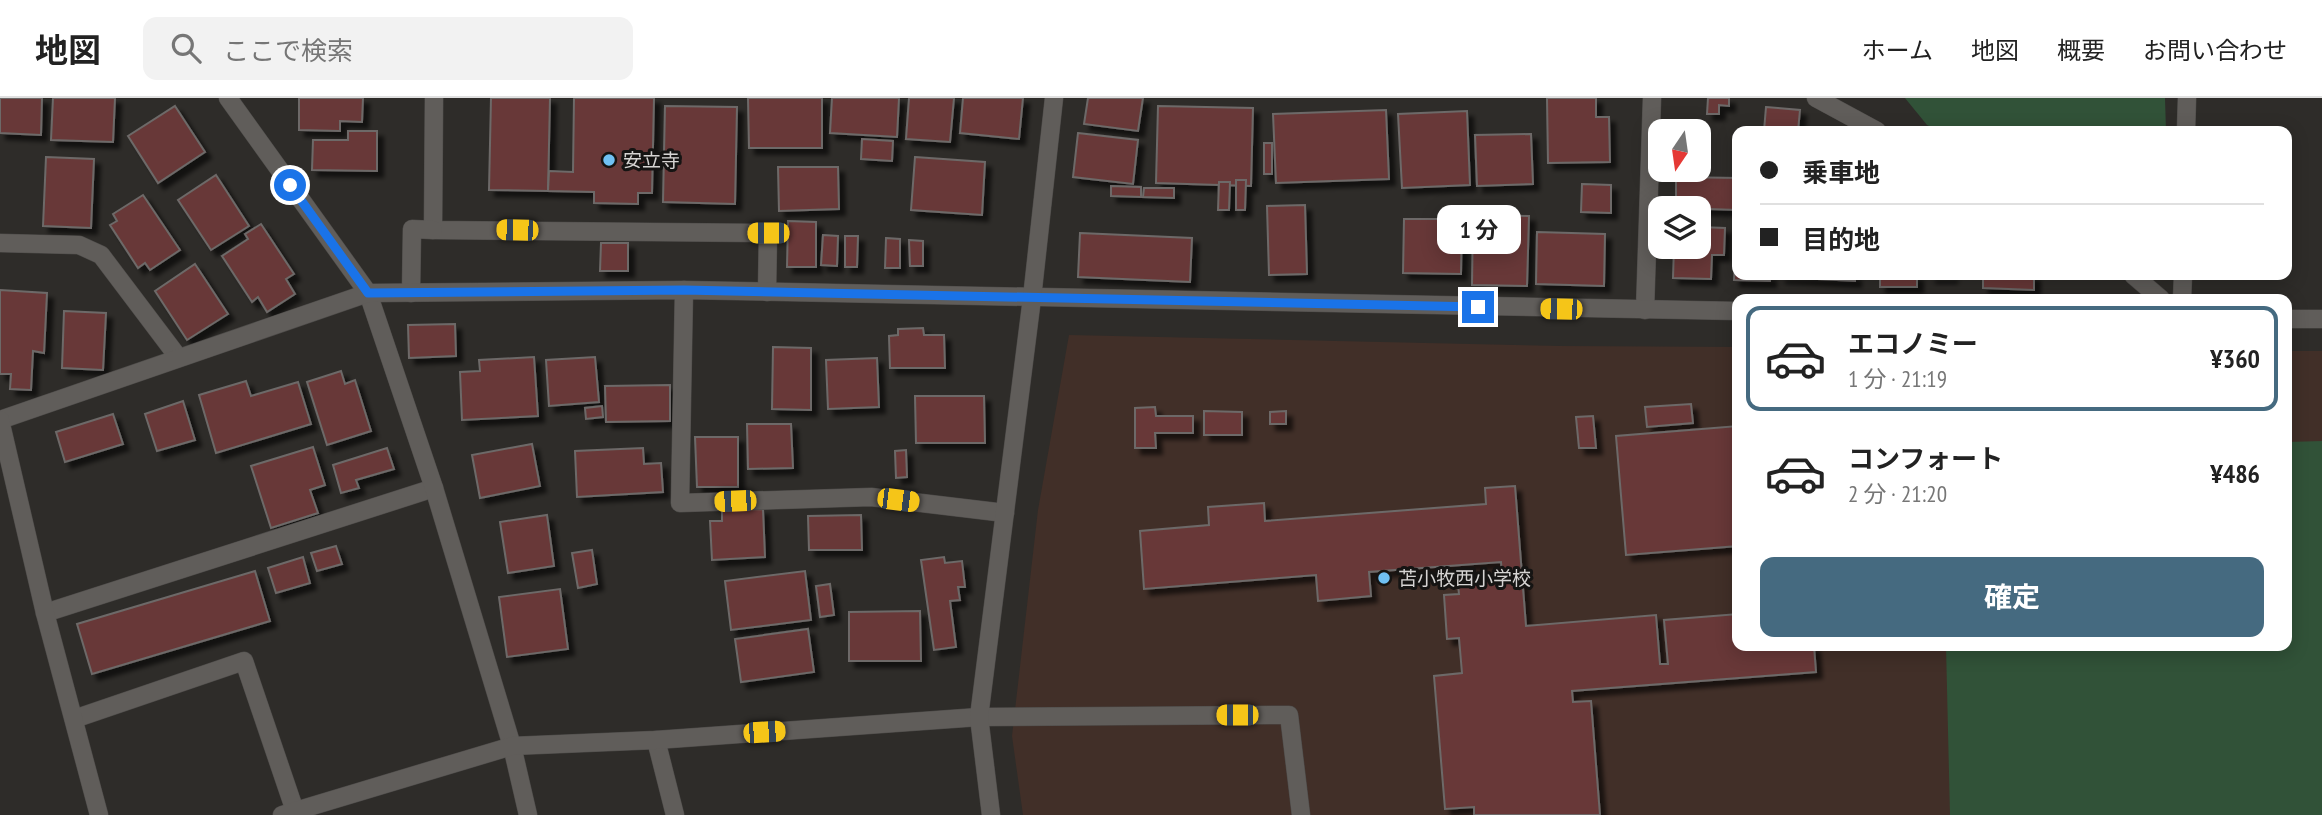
<!DOCTYPE html>
<html lang="ja">
<meta charset="utf-8">
<style>
:root{--surface:#fff;--page:#f2f2f2;--text:#222;--muted:#767676;--line:#e0e0e0;--accent:#456a80}
body{margin:0;font-family:"PT Sans Narrow","Noto Sans JP",sans-serif;background:var(--page);color:var(--text);height:100vh;display:flex;flex-direction:column;font-size:26px;white-space:nowrap}
*{box-sizing:border-box;margin:0}
p{font-size:23px;color:var(--muted)}
.icon{flex:none;width:38px;height:38px;fill:none;stroke:currentColor;stroke-width:2;stroke-linecap:round;stroke-linejoin:round}
.map{position:relative;flex:1;overflow:hidden}
.sheet{position:absolute;left:1732px;top:196px;width:560px;height:357px;display:flex;flex-direction:column;background:var(--surface);border-radius:14px;box-shadow:0 4px 18px #0003}
.sheet>*{flex:none}
.banner{position:absolute;left:1732px;top:28px;width:560px;height:154px;border-radius:14px;box-shadow:0 4px 18px #0003;display:grid;align-content:center;height:154px;padding:0 28px;background:var(--surface)}
.needle{width:46px;rotate:193deg}
.controls{position:absolute;left:1648px;top:21px;display:grid;gap:14px}
.controls a{display:grid;place-items:center;width:63px;height:63px;border-radius:14px;background:var(--surface);box-shadow:0 4px 18px #0003;font-size:35px}
.end{position:absolute;width:32px;height:32px;margin:-16px;border:9px solid #1a73e8;background:#fff;box-shadow:0 0 0 4px #fff}
.from{border-radius:50%}
.bubble{position:absolute;height:49px;border-radius:14px;background:var(--surface);box-shadow:0 4px 18px #0003;font-size:23px;font-weight:700;line-height:49px;text-align:center}
.car{position:absolute;width:21px;height:42px;margin:-21px -10px;border-radius:9px;box-shadow:0 0 5px 2px #0007;background:linear-gradient(#f5c518 24%,#345 0 40%,#f5c518 0 76%,#345 0 86%,#f5c518 0)}
.banner b{display:flex;align-items:center;gap:24px;height:66px;font-size:26px}
.banner b+b{border-top:2px solid var(--line)}
.banner i{width:18px;height:18px;background:var(--text)}
ul{padding:12px 0 0;list-style:none}
li{display:flex;align-items:center;gap:21px;height:105px;margin:0 14px 10px;padding:0 14px;border:4px solid transparent;border-radius:14px}
li div{flex:1}
li b{display:block;font-size:26px}
li em{font-style:normal;font-weight:700}
li.active{border-color:var(--accent)}
li>.icon{width:63px;height:63px;stroke-width:1.5}
.action{display:flex;gap:14px;margin-top:auto;padding:14px 28px}
.action a{flex:1;height:80px;border-radius:14px;background:var(--accent);color:#fff;font-size:28px;font-weight:700;line-height:80px;text-align:center}
header{display:flex;align-items:center;gap:42px;box-sizing:border-box;height:98px;padding:0 35px;background:var(--surface);border-bottom:2px solid var(--line)}
header strong{font-size:33px}
nav{display:flex;gap:38px;margin-inline-start:auto;font-size:24px}
.search{width:490px;height:63px;background:var(--page);display:flex;align-items:center;gap:18px;box-sizing:border-box;padding:0 24px;border-radius:14px;color:var(--muted);font-size:26px}
.map>svg:first-child{display:block}
.education{fill:#412f28}
.green{fill:#315238}
.building{fill:#673937;stroke:#6d6968;stroke-width:2;filter:url(#shadow)}
.lines{fill:none;stroke-linecap:round;stroke-linejoin:round}
.service-casing{stroke:#4c4a48;stroke-width:19}
.minor-casing{stroke:#4c4a48;stroke-width:19}
.service{stroke:#605d5a;stroke-width:18}
.minor{stroke:#605d5a;stroke-width:18}
.route{stroke:#1a73e8;stroke-width:9}
.poi-dot{fill:#70c1f4;stroke:#151413;stroke-width:2.5}
.labels{text-anchor:middle;stroke-width:6;stroke-linejoin:round;paint-order:stroke}
.poi-label{font-size:19px;fill:#d6d4d3;stroke:#151413;text-anchor:start}
</style>
<header>
<strong>地図</strong>
<div class="search"><svg class="icon" aria-label="search" viewBox="0 0 24 24"><circle cx="10" cy="10" r="6"/><path d="M15 15l6 6"/></svg>ここで検索</div>
<nav><a>ホーム</a><a>地図</a><a>概要</a><a>お問い合わせ</a></nav>
</header>
<div class="map">
<svg width="2322" height="717" viewBox="0 0 2322 717">
<defs>
<filter id="shadow"><feDropShadow dx="6" dy="6" stdDeviation="2" flood-color="#0009"/></filter>
</defs>
<rect width="100%" height="100%" fill="#2e2c29"/>
<polygon class="education" points="1069,237 1561,248 1738,249 1738,548 2287,548 2287,253 2322,253 2322,717 1023,717 1012,638 1038,412"/>
<g class="green">
<polygon points="1905,0 2165,0 2166,33 1940,33 1927,27"/>
<polygon points="2322,343 2322,717 1950,717 1946,548 2287,548 2287,344"/>
</g>
<g class="building">
<polygon points="0,0 42,0 41,37 0,35"/>
<polygon points="53,0 115,0 113,44 51,42"/>
<polygon points="299,0 363,0 362,24 340,23 340,33 299,32"/>
<polygon points="491,0 550,0 548,93 489,92"/>
<polygon points="574,0 654,0 652,95 638,95 638,106 594,105 594,94 548,93 549,73 573,74"/>
<polygon points="748,0 822,0 822,50 749,50"/>
<polygon points="832,0 899,0 897,39 830,35"/>
<polygon points="909,0 954,0 950,44 906,41"/>
<polygon points="963,0 1023,0 1019,41 960,35"/>
<polygon points="1088,0 1143,0 1138,33 1084,26"/>
<polygon points="1547,0 1596,0 1596,19 1609,19 1610,64 1548,65"/>
<polygon points="1708,0 1729,0 1729,8 1719,7 1719,16 1707,16"/>
<polygon points="175,8 205,54 158,85 128,38"/>
<polygon points="665,8 737,9 735,106 663,104"/>
<polygon points="1158,8 1253,10 1251,88 1156,85"/>
<polygon points="1766,9 1800,12 1798,33 1764,33"/>
<polygon points="1386,12 1389,81 1276,85 1273,16"/>
<polygon points="1467,13 1470,87 1402,90 1398,16"/>
<polygon points="348,33 377,33 377,73 312,72 313,42 348,42"/>
<polygon points="1078,35 1138,42 1133,86 1073,79"/>
<polygon points="1531,36 1533,86 1477,88 1475,37"/>
<polygon points="862,41 893,43 892,63 861,61"/>
<rect x="1264" y="45" width="8" height="31"/>
<polygon points="46,59 94,61 91,130 43,128"/>
<polygon points="915,59 985,64 982,117 911,112"/>
<polygon points="778,69 838,69 839,111 779,113"/>
<polygon points="216,77 249,128 211,152 178,102"/>
<polygon points="1676,79 1738,80 1738,112 1676,110"/>
<polygon points="1236,82 1246,82 1245,112 1236,112"/>
<polygon points="1219,84 1230,84 1229,112 1218,112"/>
<polygon points="1582,86 1611,87 1611,115 1581,114"/>
<polygon points="1111,88 1141,89 1141,99 1111,98"/>
<polygon points="1144,90 1174,90 1174,100 1143,99"/>
<polygon points="143,97 180,152 150,172 145,165 138,170 110,127 117,123 113,116"/>
<polygon points="1305,107 1307,176 1269,177 1267,108"/>
<polygon points="1473,117 1529,118 1527,188 1472,187"/>
<polygon points="1404,121 1462,121 1461,176 1403,175"/>
<polygon points="788,123 816,124 816,169 787,169"/>
<polygon points="261,126 294,176 286,181 295,196 267,214 258,199 252,204 222,158 248,141 245,136"/>
<polygon points="1699,129 1725,130 1724,157 1712,157 1711,181 1673,180 1674,149 1699,149"/>
<polygon points="1537,134 1605,136 1604,188 1536,186"/>
<polygon points="1080,135 1192,140 1190,184 1078,179"/>
<polygon points="823,137 838,138 837,168 821,167"/>
<polygon points="845,138 858,138 857,169 845,169"/>
<polygon points="886,140 900,141 900,170 885,170"/>
<polygon points="1736,140 1738,141 1738,177 1770,177 1770,183 1734,182"/>
<polygon points="909,142 923,143 923,168 910,168"/>
<polygon points="601,145 628,145 628,173 600,173"/>
<polygon points="195,166 228,216 187,242 155,193"/>
<polygon points="1780,177 1855,177 1855,183 1780,179"/>
<rect x="1880" y="177" width="37" height="12"/>
<polygon points="1930,177 1952,177 1951,179 1930,179"/>
<polygon points="1983,177 2034,177 2034,192 1983,190"/>
<polygon points="0,192 47,195 44,255 33,253 31,292 10,291 11,276 0,276"/>
<polygon points="64,213 106,215 103,272 62,270"/>
<polygon points="455,226 456,258 409,260 408,227"/>
<polygon points="923,230 924,237 944,237 945,270 890,270 889,238 898,237 898,231"/>
<polygon points="773,249 811,250 811,312 772,311"/>
<polygon points="534,259 538,318 462,322 460,274 480,273 479,262"/>
<polygon points="595,259 599,304 549,308 546,262"/>
<polygon points="877,260 879,309 828,311 826,262"/>
<polygon points="341,273 345,286 355,282 371,333 327,347 307,284"/>
<polygon points="246,283 251,298 298,284 311,326 216,355 199,297"/>
<polygon points="670,287 670,323 606,324 605,288"/>
<polygon points="915,298 984,298 985,345 916,345"/>
<polygon points="183,303 195,342 157,353 145,316"/>
<polygon points="1691,306 1693,325 1647,329 1645,309"/>
<polygon points="602,308 603,319 586,321 585,310"/>
<polygon points="1155,309 1156,318 1193,318 1193,335 1155,335 1156,350 1135,350 1135,310"/>
<polygon points="1204,313 1242,314 1242,337 1204,337"/>
<polygon points="1286,313 1286,326 1270,326 1270,314"/>
<polygon points="113,316 123,346 65,364 56,334"/>
<polygon points="1593,318 1596,350 1579,350 1576,319"/>
<polygon points="747,326 791,326 793,370 748,371"/>
<polygon points="1738,328 1738,448 1626,457 1616,338"/>
<polygon points="695,339 738,339 738,389 697,389"/>
<polygon points="532,346 540,388 480,400 472,357"/>
<polygon points="313,349 325,387 310,392 318,415 271,430 251,368"/>
<polygon points="387,350 394,371 356,382 359,390 341,395 333,367"/>
<polygon points="643,350 644,366 661,365 663,394 577,399 575,353"/>
<polygon points="906,352 907,379 896,380 895,353"/>
<polygon points="1515,388 1526,528 1656,517 1660,566 1668,566 1664,522 1738,516 1738,548 1814,548 1816,574 1572,593 1573,604 1591,603 1600,717 1474,717 1474,709 1445,711 1434,578 1462,575 1459,540 1447,541 1444,497 1459,496 1457,479 1502,475 1501,464 1369,474 1371,498 1318,503 1316,477 1144,491 1140,433 1209,427 1208,409 1264,405 1265,423 1486,406 1485,390"/>
<polygon points="763,411 765,459 712,462 710,423 722,423 722,412"/>
<polygon points="547,417 554,468 508,475 500,424"/>
<polygon points="861,417 862,452 809,452 808,418"/>
<polygon points="336,448 342,466 317,473 311,455"/>
<polygon points="592,452 597,486 578,490 572,455"/>
<polygon points="303,459 310,485 276,495 268,470"/>
<polygon points="944,459 945,465 962,463 965,489 958,489 960,502 950,503 956,549 934,552 921,462"/>
<polygon points="255,473 270,523 92,576 77,526"/>
<polygon points="805,473 811,522 731,532 725,483"/>
<polygon points="830,486 834,517 820,519 816,488"/>
<polygon points="560,491 568,551 507,559 499,499"/>
<polygon points="920,513 921,563 849,563 849,514"/>
<polygon points="808,531 814,574 741,584 735,541"/>
</g>
<g class="lines">
<defs>
<g id="service">
<polyline points="434,0 433,132 768,135 767,194"/>
<polyline points="684,192 680,405 871,399 1005,415"/>
<polyline points="411,195 412,131 433,132"/>
<polyline points="45,515 434,390"/>
<polyline points="979,619 1289,617 1301,717"/>
<polyline points="74,621 244,563 295,713"/>
</g>
<g id="minor">
<polyline points="228,0 368,195 434,390 512,648 528,717"/>
<polyline points="1816,0 1877,33"/>
<polyline points="2186,33 2187,0"/>
<polyline points="0,145 79,147 101,157 178,259"/>
<polyline points="2133,177 2161,201"/>
<polyline points="2182,201 2183,177"/>
<polyline points="1645,212 1652,0"/>
<polyline points="2287,221 2322,221"/>
<polyline points="0,322 368,195 684,192 1738,213"/>
<polyline points="0,322 45,515 99,717"/>
<polyline points="656,642 675,717"/>
<polyline points="282,717 512,648 656,642 979,619"/>
<polyline points="991,717 979,619 1032,200 1054,0"/>
</g>
</defs>
<use href="#service" class="service-casing"/>
<use href="#minor" class="minor-casing"/>
<use href="#service" class="service"/>
<use href="#minor" class="minor"/>
</g>
<g class="lines">
<polyline class="route" points="290,87 368,195 684,192 1478,209"/>
</g>
<g class="poi-dot">
<circle cx="609" cy="62" r="7"/>
<circle cx="1384" cy="480" r="7"/>
</g>
<g class="labels">
<g class="poi-label">
<text x="623" y="69">安立寺</text>
<text x="1398" y="487">苫小牧西小学校</text>
</g>
</g>
</svg>
<div class="controls">
<a><svg class="needle" viewBox="-14 -14 28 28"><path d="M0-13l5 13h-10z" fill="#e53935"/><path d="M0 13l5-13h-10z" fill="#767676"/></svg></a>
<a><svg class="icon" aria-label="layers" viewBox="0 0 24 24"><path d="M12 4l9 5-9 5-9-5zM3 14l9 5 9-5"/></svg></a>
</div>
<i class="end from" style="left:290px;top:87px"></i>
<i class="end" style="left:1478px;top:209px"></i>
<div class="bubble" style="left:1437px;top:107px;width:84px">1 分</div>
<i class="car" style="left:517px;top:132px;rotate:271deg"></i>
<i class="car" style="left:768px;top:135px;rotate:270deg"></i>
<i class="car" style="left:1561px;top:211px;rotate:271deg"></i>
<i class="car" style="left:898px;top:402px;rotate:97deg"></i>
<i class="car" style="left:735px;top:403px;rotate:268deg"></i>
<i class="car" style="left:1237px;top:617px;rotate:270deg"></i>
<i class="car" style="left:764px;top:634px;rotate:86deg"></i>
<div class="banner">
<b><i class="from"></i>乗車地</b>
<b><i></i>目的地</b>
</div>
<section class="sheet">
<ul>
<li class="active"><svg class="icon" aria-label="car" viewBox="0 0 24 24"><path d="M5 17H2v-5l4-1 3-4h7l3 4 3 1v5h-3M9 17h6M6 11h13"/><circle cx="7" cy="17" r="2"/><circle cx="17" cy="17" r="2"/></svg><div><b>エコノミー</b><p>1 分 · 21:19</p></div><em>¥360</em></li>
<li><svg class="icon" aria-label="car" viewBox="0 0 24 24"><path d="M5 17H2v-5l4-1 3-4h7l3 4 3 1v5h-3M9 17h6M6 11h13"/><circle cx="7" cy="17" r="2"/><circle cx="17" cy="17" r="2"/></svg><div><b>コンフォート</b><p>2 分 · 21:20</p></div><em>¥486</em></li>
</ul>
<div class="action"><a>確定</a></div>
</section>
</div>
